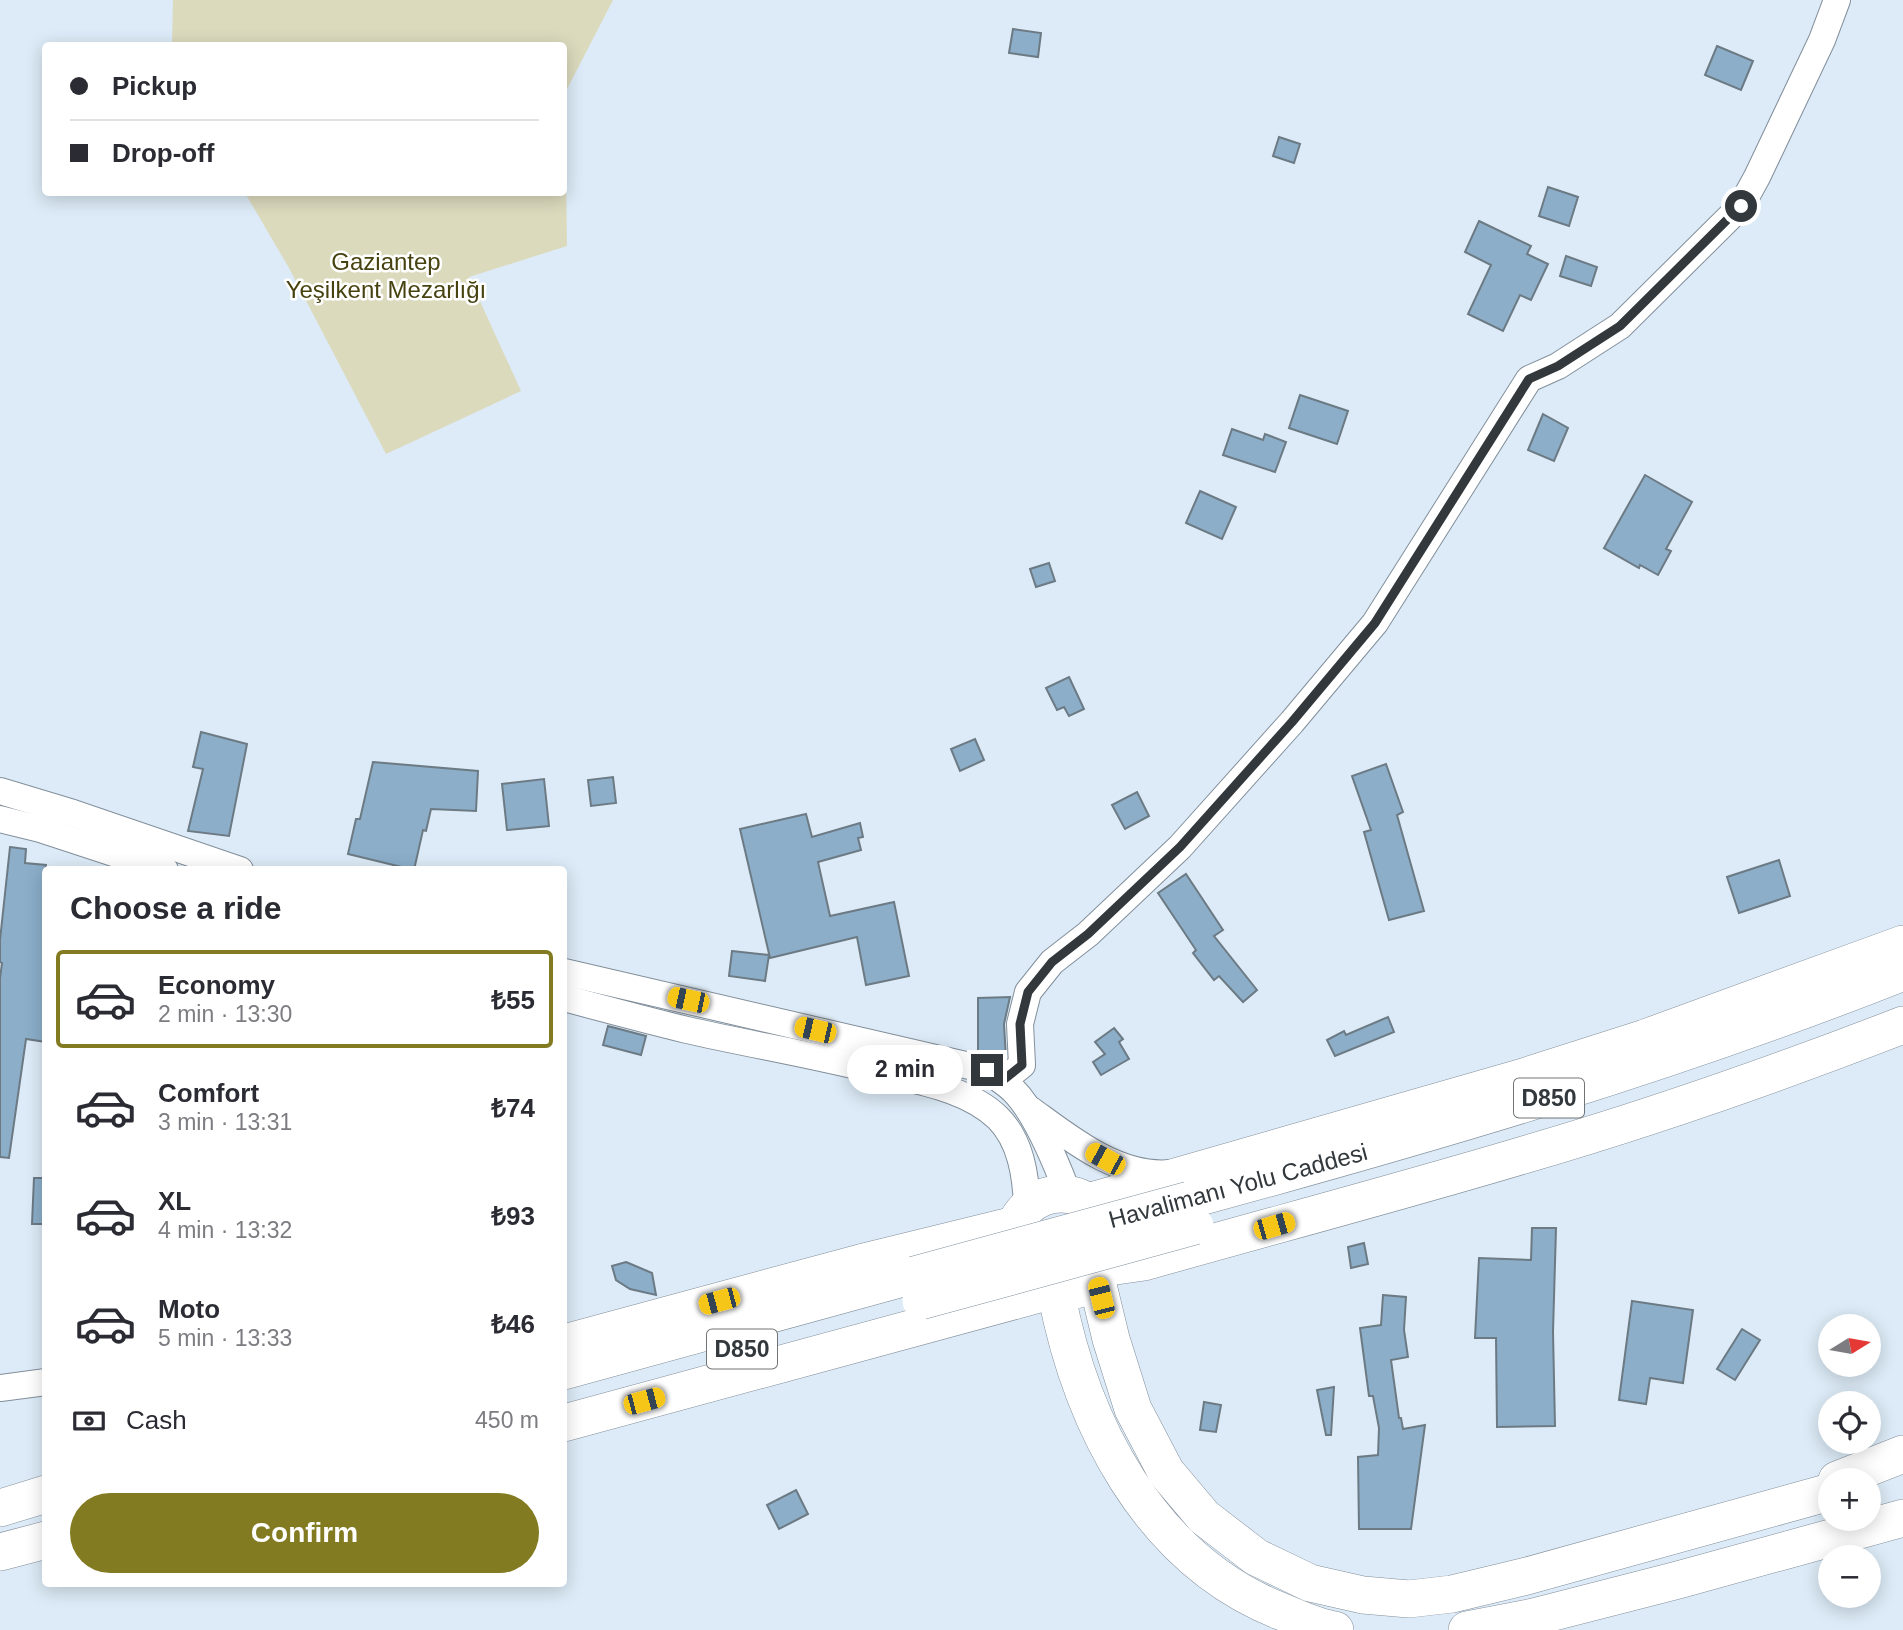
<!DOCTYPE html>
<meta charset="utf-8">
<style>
:root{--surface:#fff;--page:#f7f7f7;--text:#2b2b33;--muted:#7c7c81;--line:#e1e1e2;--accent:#837b21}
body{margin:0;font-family:Arial,sans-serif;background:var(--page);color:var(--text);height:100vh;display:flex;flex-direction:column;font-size:26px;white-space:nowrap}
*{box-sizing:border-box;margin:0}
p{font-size:23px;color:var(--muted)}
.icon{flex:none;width:38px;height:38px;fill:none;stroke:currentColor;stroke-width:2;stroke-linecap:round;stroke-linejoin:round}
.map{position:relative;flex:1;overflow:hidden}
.details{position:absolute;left:42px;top:866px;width:525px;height:721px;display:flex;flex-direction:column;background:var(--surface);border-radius:7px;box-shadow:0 4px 18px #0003}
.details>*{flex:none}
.top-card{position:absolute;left:42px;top:42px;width:525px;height:154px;border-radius:7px;box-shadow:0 4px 18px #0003;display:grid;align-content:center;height:154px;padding:0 28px;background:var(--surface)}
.needle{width:46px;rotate:79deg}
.tools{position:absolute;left:1818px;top:1314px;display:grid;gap:14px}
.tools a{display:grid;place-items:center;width:63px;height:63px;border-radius:50%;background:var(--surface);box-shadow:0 4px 18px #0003;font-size:35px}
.end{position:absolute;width:32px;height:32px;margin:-16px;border:9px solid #32383c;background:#fff;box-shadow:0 0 0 4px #fff}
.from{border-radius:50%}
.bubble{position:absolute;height:49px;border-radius:24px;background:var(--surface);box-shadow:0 4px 18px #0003;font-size:23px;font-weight:600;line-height:49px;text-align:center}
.car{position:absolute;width:21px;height:42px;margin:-21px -10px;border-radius:9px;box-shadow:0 0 5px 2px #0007;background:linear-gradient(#f5c518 24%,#345 0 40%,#f5c518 0 76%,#345 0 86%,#f5c518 0)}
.top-card b{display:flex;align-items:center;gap:24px;height:66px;font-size:26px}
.top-card b+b{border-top:2px solid var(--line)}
.top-card i{width:18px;height:18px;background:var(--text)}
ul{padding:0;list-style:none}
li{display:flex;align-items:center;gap:21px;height:98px;margin:0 14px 10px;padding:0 14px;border:4px solid transparent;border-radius:7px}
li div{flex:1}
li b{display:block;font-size:26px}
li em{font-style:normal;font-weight:600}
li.active{border-color:var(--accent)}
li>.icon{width:63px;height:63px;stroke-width:1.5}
h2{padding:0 28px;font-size:32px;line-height:84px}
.pay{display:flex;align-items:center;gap:18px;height:77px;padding:0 28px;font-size:26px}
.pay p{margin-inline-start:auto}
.button{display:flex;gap:14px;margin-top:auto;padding:14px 28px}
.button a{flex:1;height:80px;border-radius:42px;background:var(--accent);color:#fff;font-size:28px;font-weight:600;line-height:80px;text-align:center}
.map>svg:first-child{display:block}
.green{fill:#dcdabd}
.building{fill:#8caec9;stroke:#6c7a84;stroke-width:2}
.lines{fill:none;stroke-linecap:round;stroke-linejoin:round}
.minor-casing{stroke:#828f9b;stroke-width:28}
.highway-casing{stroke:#828f9b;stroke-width:38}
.minor{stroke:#fff;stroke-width:26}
.highway{stroke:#fff;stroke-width:37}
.highway-bridge-casing{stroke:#828f9b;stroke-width:38;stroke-linecap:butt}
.highway-bridge{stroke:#fff;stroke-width:37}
.route{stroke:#32383c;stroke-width:9}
.labels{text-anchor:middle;stroke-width:5;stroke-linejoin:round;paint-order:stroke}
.shield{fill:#fff;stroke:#707476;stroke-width:2}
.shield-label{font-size:23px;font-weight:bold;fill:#32383c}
.park-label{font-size:24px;fill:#474311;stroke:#fff}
.street-label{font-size:24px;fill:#32383c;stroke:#fff}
</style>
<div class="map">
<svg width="1903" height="1630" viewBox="0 0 1903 1630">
<rect width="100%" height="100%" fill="#dcebf7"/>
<polygon class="green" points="173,0 613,0 565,93 567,246 469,277 521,391 386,454 289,268 245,193 564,192 564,46 172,45"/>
<g class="building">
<polygon points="1013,29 1041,33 1038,57 1009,53"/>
<polygon points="1717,46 1753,61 1741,90 1705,75"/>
<polygon points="1279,137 1300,144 1294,163 1273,156"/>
<polygon points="1548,187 1578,197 1569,226 1539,216"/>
<polygon points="1479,221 1531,246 1527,254 1548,264 1531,300 1520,295 1503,331 1468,314 1491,265 1465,252"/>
<polygon points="1566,256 1597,267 1591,286 1560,276"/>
<polygon points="1300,395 1348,411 1337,444 1289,428"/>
<polygon points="1543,414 1568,428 1554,461 1528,450"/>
<polygon points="1232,429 1263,440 1265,434 1286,442 1275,472 1223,455"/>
<polygon points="1645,475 1692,502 1666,549 1671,551 1658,575 1640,565 1639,568 1604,548"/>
<polygon points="1200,491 1236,507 1222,539 1186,523"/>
<polygon points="1049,563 1055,581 1036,587 1030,569"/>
<polygon points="1069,677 1084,709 1069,716 1064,707 1057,710 1046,688"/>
<polygon points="201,732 247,744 229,836 188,831 203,769 193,767"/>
<polygon points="975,739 984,760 960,771 951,749"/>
<polygon points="373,762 478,771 476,811 431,809 426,831 423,830 414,870 348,854 356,819 360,819"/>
<polygon points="1386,764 1403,812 1397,815 1424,911 1389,920 1364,832 1371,830 1352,776"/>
<polygon points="613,777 616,803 591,806 588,780"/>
<polygon points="544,779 549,826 507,830 502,784"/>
<polygon points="1137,792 1149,816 1125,829 1112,805"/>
<polygon points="806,814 812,837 860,823 863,837 858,838 861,850 818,862 830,916 894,902 909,976 866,985 857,937 770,958 740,829"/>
<polygon points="10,847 26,849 25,863 46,865 43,896 46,896 46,1042 26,1039 9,1158 0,1157 0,978 2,963 0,962 0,940"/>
<polygon points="1779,860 1790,896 1739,913 1727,877"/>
<polygon points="1186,874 1223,930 1214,936 1257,990 1243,1002 1219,976 1214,980 1193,953 1196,950 1158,893"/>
<polygon points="732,951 769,955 765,981 729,976"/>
<polygon points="1010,997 1004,1024 1006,1058 1002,1061 991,1055 978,1052 978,998"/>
<polygon points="1388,1017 1394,1032 1335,1056 1327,1040 1344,1031 1346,1035"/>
<polygon points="608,1026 646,1036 641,1055 603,1045"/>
<polygon points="1114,1028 1123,1039 1119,1042 1129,1059 1101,1075 1093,1062 1105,1054 1095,1042"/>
<polygon points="34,1178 46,1178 46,1224 32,1224"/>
<polygon points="1532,1228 1556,1228 1553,1332 1555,1426 1497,1427 1496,1338 1475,1338 1479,1258 1531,1260"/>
<polygon points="1364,1243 1368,1264 1351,1268 1348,1247"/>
<polygon points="626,1262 652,1273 656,1295 630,1289 616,1280 612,1266"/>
<polygon points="1383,1295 1406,1297 1404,1330 1408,1357 1391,1360 1399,1418 1401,1418 1403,1429 1425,1425 1411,1529 1359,1529 1358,1457 1378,1455 1379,1428 1373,1396 1369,1396 1360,1328 1381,1325"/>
<polygon points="1632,1301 1693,1310 1683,1383 1650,1378 1646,1404 1619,1400"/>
<polygon points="1742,1329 1760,1340 1735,1380 1717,1369"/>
<polygon points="1334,1387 1331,1435 1326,1435 1317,1390"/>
<polygon points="1204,1402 1221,1405 1216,1432 1200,1430"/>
<polygon points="796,1490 808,1514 779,1529 767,1505"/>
</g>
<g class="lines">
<defs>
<g id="minor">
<polyline points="0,791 73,813 240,870"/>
<polyline points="0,819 40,829 165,870"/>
<path d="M564,972l423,98c9,7 19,13 27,21 22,22 43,74 54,103"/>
<path d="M564,998c41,11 82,22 123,32 66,15 133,26 198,43 38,9 84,17 113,45 23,23 28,58 29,89"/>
<polyline points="1002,1081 1022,1065 1020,1024 1028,992 1052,962 1088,934 1180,847 1292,722 1375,623 1529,379 1558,366 1620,326 1741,206 1757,177 1822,40 1837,0"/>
<path d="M1031,1110c40,29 87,68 140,63"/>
<polyline points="0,1388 46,1382"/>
</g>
<g id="highway">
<circle cx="1061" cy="1243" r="49"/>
<path d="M1189,1200c242,-66 480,-135 714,-228"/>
<polyline points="1088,1202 1520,1078 1645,1038 1903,944"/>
<path d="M1102,1268l42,-6c127,-36 256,-70 383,-108 127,-37 252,-81 376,-129"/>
<polyline points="1096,1277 1111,1339 1133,1409 1166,1472 1204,1517 1256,1557 1310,1583 1363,1595 1409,1599 1452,1594 1527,1576 1830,1492"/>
<path d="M1056,1292c25,131 93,267 224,319 18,7 36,16 55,19"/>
<polyline points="564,1343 860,1263 1015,1225"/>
<polyline points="564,1371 914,1275"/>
<polyline points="564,1423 1050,1291"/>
<polyline points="1837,1480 1903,1454"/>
<polyline points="0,1508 46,1494"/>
<polyline points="0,1552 46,1540"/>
<polyline points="1467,1630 1534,1617 1678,1580 1903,1518"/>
</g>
</defs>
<use href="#minor" class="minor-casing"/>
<use href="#highway" class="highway-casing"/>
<use href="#minor" class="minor"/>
<use href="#highway" class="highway"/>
<defs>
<g id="highway-bridge">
<polyline points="914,1275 1189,1200"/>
<polyline points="921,1301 1195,1226"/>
</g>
</defs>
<use href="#highway-bridge" class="highway-bridge-casing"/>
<use href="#highway-bridge" class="highway-bridge"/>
</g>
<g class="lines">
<polyline class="route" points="987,1070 1002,1081 1022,1065 1020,1024 1028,992 1052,962 1088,934 1180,847 1292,722 1375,623 1529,379 1558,366 1620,326 1741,206"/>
</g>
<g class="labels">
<g class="shield">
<rect x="1514" y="1078.5" width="70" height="39" rx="5"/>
<rect x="707" y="1329.5" width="70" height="39" rx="5"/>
</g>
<g class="shield-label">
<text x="1549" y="1106">D850</text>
<text x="742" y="1357">D850</text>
</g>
<g class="park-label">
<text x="386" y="270">Gaziantep<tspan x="386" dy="28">Yeşilkent Mezarlığı</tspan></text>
</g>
<g class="street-label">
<text transform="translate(1238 1186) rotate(-15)" y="8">Havalimanı Yolu Caddesi</text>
</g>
</g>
</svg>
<div class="tools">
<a><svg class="needle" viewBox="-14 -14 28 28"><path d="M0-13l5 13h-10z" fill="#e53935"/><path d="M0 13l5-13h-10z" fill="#7c7c81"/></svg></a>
<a><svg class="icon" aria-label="locate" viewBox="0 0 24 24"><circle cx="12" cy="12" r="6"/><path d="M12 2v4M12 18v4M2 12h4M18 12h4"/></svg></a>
<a>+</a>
<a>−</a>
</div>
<i class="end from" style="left:1741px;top:206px"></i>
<i class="end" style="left:987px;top:1070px"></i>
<div class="bubble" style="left:847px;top:1045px;width:116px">2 min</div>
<i class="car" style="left:688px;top:1000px;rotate:282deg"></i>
<i class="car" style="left:815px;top:1030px;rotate:283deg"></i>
<i class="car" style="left:1105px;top:1159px;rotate:299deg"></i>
<i class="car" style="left:1274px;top:1226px;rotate:74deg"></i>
<i class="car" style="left:1101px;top:1298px;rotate:346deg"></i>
<i class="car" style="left:719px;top:1301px;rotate:255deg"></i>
<i class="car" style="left:644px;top:1401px;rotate:75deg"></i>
<div class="top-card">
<b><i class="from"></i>Pickup</b>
<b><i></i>Drop-off</b>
</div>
<section class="details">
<h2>Choose a ride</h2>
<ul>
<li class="active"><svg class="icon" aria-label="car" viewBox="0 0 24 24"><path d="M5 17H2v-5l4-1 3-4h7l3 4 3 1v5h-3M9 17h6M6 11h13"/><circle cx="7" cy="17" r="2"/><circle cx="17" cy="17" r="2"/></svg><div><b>Economy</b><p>2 min · 13:30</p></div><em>₺55</em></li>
<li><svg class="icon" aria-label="car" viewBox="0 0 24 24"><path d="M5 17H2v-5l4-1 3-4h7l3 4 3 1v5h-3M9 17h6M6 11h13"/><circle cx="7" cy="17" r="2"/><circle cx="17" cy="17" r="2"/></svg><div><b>Comfort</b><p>3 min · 13:31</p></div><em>₺74</em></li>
<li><svg class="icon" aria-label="car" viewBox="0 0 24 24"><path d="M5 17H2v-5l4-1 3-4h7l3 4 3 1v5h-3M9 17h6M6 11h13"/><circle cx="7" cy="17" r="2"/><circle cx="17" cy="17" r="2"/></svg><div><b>XL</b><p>4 min · 13:32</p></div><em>₺93</em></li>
<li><svg class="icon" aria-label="car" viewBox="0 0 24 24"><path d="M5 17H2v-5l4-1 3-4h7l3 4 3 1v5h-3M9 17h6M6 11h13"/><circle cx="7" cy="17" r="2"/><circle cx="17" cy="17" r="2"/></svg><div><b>Moto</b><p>5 min · 13:33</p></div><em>₺46</em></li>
</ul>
<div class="pay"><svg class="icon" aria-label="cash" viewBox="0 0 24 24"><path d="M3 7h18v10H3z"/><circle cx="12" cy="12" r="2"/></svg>Cash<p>450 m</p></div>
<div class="button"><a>Confirm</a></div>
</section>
</div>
